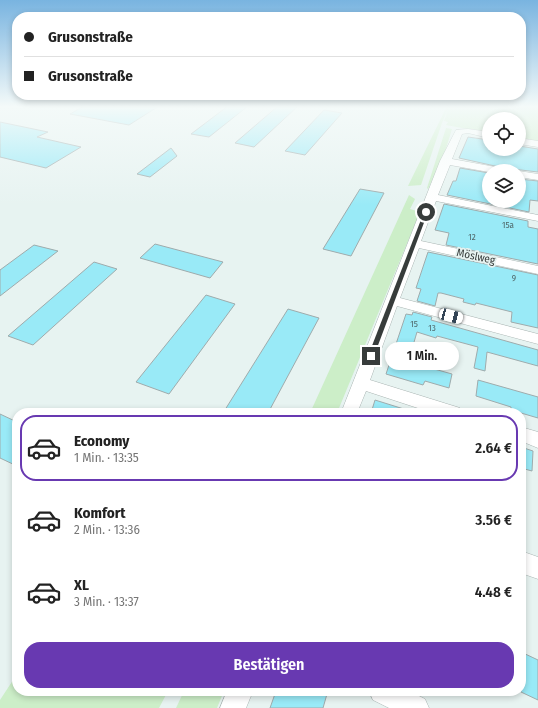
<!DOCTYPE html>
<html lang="de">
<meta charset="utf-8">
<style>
:root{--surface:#fff;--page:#f6f6f6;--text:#222;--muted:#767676;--line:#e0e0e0;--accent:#6839b1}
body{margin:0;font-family:"Fira Sans Condensed",sans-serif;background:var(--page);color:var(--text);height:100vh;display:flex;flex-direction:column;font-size:15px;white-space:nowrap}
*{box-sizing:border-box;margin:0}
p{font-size:13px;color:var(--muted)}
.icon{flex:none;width:22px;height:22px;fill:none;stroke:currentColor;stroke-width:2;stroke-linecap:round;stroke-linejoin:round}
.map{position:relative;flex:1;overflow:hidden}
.sheet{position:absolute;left:12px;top:408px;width:514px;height:288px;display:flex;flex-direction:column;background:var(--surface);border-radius:16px;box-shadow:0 2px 6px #0003}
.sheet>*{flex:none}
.top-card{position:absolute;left:12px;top:12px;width:514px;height:88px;border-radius:16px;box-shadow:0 2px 6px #0003;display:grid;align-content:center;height:88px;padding:0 12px;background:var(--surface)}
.fabs{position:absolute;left:482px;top:112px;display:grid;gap:8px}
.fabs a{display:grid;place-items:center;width:44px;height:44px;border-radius:50%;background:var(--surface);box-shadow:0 2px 6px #0003;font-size:20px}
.end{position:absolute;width:18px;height:18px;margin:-9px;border:5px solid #373c3b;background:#fff;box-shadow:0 0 0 2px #fff}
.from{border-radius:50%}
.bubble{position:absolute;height:28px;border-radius:14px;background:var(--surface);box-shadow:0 2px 6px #0003;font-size:13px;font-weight:600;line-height:28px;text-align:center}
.car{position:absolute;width:12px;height:24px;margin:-12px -6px;border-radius:5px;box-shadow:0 0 3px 1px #0007;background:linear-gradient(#fff 24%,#345 0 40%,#fff 0 76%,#345 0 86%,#fff 0)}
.top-card b{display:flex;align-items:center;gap:14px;height:38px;font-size:15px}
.top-card b+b{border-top:1px solid var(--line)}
.top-card i{width:10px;height:10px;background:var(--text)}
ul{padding:7px 0 0;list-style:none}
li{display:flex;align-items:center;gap:12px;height:66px;margin:0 8px 6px;padding:0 4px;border:2px solid transparent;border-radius:16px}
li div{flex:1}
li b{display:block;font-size:15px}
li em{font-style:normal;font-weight:600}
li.on{border-color:var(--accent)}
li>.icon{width:36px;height:36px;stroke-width:1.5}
.cta{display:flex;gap:8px;margin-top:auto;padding:8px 12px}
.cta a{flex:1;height:46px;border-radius:16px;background:var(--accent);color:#fff;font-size:16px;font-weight:600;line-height:46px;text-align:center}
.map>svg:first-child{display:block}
.green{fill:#cceec8}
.building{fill:#99eaf7;stroke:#9fabac}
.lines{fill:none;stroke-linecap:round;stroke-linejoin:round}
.street-casing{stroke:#aab5b3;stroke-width:1}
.street{fill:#fff;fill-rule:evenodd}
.route{fill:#373c3b}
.labels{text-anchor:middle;stroke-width:3.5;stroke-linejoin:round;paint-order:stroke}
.number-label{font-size:9px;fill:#50686a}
.street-label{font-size:11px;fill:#373c3b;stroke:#e7f3f1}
</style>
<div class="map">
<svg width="538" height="708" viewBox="0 0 538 708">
<rect width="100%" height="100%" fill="#e7f3f1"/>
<g class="green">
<polygon points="447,106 538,106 538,142 519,139 519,119 489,119 489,133 446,125 448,122 444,121 449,107 442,123 421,185 408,186"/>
<polygon points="446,128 452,129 444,155 428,189 427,188"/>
<polygon points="409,195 415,199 410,209 420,212 337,413 310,413"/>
<polygon points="17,674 17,691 168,691 159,708 0,708 0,700"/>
<polygon points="184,691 224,691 217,708 176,708"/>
</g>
<g class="building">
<polygon points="84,106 159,106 129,125 70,114"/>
<polygon points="228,106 248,106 209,137 191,134"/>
<polygon points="278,106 298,106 254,147 235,143"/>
<polygon points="324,110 342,113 305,155 285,151"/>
<polygon points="0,122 48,132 37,137 81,147 46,168 0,157"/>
<polygon points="468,137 489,140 489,149 519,149 519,146 538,149 538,172 504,168 459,158"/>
<polygon points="171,148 177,156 150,177 137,174"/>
<polygon points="460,168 489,173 489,201 519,201 519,179 538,181 538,201 530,200 529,212 447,195 453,181 456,181"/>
<polygon points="360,189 384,193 351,256 323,249"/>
<polygon points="444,204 528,221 528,227 538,229 538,264 446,245 449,233 435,230"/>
<polygon points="155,244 223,262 210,278 140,258"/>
<polygon points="34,245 58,251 0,296 0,270"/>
<polygon points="428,252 538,275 538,328 511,322 512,312 476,303 475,305 463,302 464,299 441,293 438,293 435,306 417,301 421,289 416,288"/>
<polygon points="94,262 117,269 33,345 8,336"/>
<polygon points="206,295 235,304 169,394 136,382"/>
<polygon points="288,309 319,318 268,413 223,413"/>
<polygon points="413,312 432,317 431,320 538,350 538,366 487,352 485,371 474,368 478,347 437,336 436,338 417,332 409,359 421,362 420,365 452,374 449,388 425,381 423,385 386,374 406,314 412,315"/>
<polygon points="478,380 538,397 538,418 521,413 511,413 511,407 476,396"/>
<polygon points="375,400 407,410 407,413 371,413"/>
<polygon points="0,414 17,422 17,466 0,458"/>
<polygon points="521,447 533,451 532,471 521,468"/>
<polygon points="521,652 538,660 538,700 521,692"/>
<polygon points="276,691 321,691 327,694 323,708 270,708"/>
</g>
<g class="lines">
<defs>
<g id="street">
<polygon points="468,129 489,132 489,138 468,133 462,134 452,159 501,168 506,171 489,172 450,165 438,195 538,215 538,221 436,201 421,241 538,266 538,274 419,248 400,298 538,334 538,344 397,306 370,380 460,408 462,413 433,413 366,391 357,413 341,413 440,161 456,130"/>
<polygon points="519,138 538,141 538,147 519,144"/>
<polygon points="519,171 538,174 538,180 519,177"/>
<polygon points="521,427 538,432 538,448 521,441"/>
<polygon points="521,551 538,557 538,579 521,573"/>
<polygon points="227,691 253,691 246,708 220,708"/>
<polygon points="369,691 409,691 425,699 429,708 389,708 373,700"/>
</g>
</defs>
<use href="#street" class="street-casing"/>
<use href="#street" class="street"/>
</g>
<linearGradient id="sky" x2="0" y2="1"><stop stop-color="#79b4e0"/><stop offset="0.52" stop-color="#f4faf9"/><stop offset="1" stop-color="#f4faf9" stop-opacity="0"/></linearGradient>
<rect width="538" height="205" fill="url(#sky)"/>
<polygon class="route" points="426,211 428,212 374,356 369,357 368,356 424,212"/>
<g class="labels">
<g class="number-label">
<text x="508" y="228">15a</text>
<text x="472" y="240">12</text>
<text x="514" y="281">9</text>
<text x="414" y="327">15</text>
<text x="432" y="331">13</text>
</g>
<g class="street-label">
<text transform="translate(476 256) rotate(12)" y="4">Möslweg</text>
</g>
</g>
</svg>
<div class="fabs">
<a><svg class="icon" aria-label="locate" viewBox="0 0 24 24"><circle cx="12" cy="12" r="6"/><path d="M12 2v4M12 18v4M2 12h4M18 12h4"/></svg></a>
<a><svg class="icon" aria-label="layers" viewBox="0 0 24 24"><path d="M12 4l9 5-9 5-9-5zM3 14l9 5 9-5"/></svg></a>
</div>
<i class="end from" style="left:426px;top:212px"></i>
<i class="end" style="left:371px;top:356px"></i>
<div class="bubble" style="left:385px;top:342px;width:74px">1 Min.</div>
<i class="car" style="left:451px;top:316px;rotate:105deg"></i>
<div class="top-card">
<b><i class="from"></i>Grusonstraße</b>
<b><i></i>Grusonstraße</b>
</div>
<section class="sheet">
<ul>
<li class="on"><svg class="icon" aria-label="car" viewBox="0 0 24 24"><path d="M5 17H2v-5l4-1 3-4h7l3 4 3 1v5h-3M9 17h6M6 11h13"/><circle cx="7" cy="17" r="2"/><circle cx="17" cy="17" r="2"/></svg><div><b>Economy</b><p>1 Min. · 13:35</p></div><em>2.64 €</em></li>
<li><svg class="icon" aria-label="car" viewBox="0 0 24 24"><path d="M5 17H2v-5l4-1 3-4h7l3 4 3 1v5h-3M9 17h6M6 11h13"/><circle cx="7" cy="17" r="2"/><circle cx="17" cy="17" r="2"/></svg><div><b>Komfort</b><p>2 Min. · 13:36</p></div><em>3.56 €</em></li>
<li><svg class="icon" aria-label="car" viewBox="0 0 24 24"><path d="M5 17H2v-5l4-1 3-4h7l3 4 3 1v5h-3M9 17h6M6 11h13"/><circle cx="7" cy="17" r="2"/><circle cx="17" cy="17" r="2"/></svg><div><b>XL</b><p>3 Min. · 13:37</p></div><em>4.48 €</em></li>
</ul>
<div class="cta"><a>Bestätigen</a></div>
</section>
</div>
